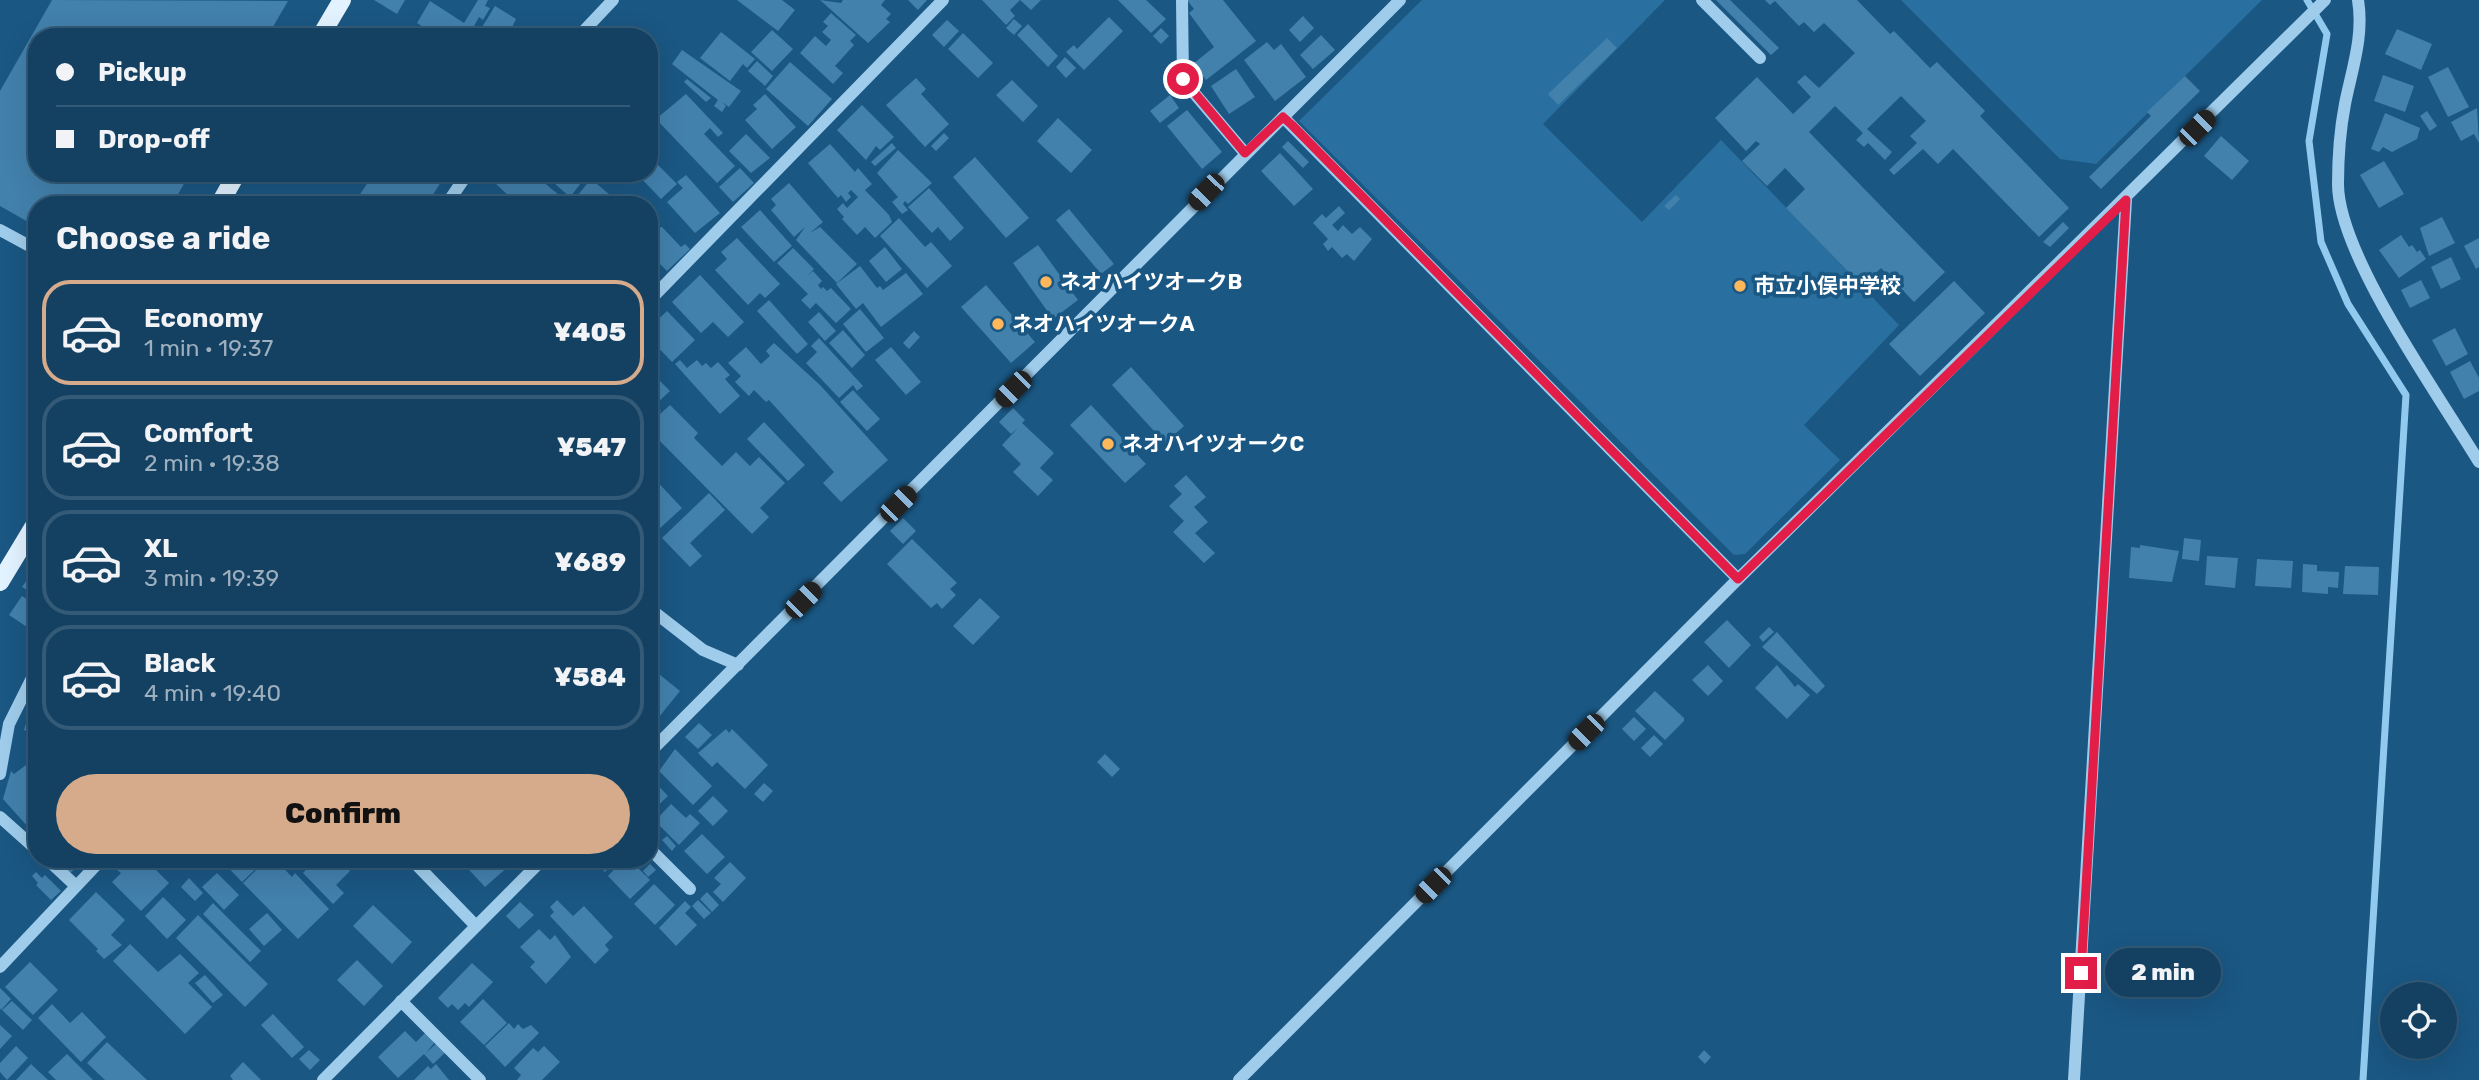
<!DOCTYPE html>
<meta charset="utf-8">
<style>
:root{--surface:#144162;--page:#214c6b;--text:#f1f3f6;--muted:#9dafbe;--line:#335a77;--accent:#d6ab8b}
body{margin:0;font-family:Rubik,"Noto Sans JP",sans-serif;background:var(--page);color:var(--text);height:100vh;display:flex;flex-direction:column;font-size:26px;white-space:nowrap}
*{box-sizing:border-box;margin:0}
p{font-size:23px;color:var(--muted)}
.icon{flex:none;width:38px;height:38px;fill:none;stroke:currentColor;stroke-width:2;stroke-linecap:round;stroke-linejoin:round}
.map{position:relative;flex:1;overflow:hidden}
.side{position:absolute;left:28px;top:196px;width:630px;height:672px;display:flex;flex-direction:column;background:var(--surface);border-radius:28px;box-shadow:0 7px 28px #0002,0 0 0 2px var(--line)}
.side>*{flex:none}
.top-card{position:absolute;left:28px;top:28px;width:630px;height:154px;border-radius:28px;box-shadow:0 7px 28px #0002,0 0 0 2px var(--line);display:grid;align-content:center;height:154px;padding:0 28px;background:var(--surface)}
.fabs{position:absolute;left:2380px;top:982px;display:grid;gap:14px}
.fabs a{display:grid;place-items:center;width:77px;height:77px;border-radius:50%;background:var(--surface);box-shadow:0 7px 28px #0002,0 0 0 2px var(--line);font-size:35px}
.end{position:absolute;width:32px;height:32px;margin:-16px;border:9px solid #e11d48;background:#fff;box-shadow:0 0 0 4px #fff}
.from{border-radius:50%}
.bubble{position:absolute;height:49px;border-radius:24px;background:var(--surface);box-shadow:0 7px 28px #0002,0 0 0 2px var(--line);font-size:23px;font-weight:800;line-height:49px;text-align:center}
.car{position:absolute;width:21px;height:42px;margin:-21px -10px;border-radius:9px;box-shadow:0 0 5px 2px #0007;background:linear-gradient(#222 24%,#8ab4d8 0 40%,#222 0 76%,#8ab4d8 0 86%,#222 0)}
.top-card b{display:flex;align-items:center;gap:24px;height:66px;font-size:26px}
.top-card b+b{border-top:2px solid var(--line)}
.top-card i{width:18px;height:18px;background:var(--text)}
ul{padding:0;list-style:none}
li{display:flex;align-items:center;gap:21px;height:105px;margin:0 14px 10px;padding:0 14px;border:4px solid var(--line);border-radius:28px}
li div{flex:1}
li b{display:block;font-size:26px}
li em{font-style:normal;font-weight:800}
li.active{border-color:var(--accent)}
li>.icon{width:63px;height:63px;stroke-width:1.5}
h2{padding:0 28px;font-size:32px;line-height:84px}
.cta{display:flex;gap:14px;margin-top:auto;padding:14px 28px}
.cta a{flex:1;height:80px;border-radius:42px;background:var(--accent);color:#111;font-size:28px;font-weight:800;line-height:80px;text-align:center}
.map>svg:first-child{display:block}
.green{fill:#2970a0}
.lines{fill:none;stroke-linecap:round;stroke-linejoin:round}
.stream{stroke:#91caee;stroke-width:7}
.building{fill:#4281ac}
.minor{stroke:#9fcceb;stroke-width:12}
.major{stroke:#e3f2ff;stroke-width:18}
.route{stroke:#e11d48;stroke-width:9}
.poi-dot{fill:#feb75a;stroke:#1a5783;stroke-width:2.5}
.labels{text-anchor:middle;stroke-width:7;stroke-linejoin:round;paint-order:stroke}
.poi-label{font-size:21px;font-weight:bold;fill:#fff;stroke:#1a5783;text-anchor:start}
</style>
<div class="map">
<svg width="2479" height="1080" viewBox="0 0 2479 1080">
<rect width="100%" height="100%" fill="#1a5783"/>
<g class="green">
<polygon points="1422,0 1665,0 1543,124 1642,222 1721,140 1899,325 1804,425 1840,460 1745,554 1734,555 1299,121"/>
<polygon points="1901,0 2262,0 2096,164 2060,159"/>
</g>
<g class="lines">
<polyline class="stream" points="2307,0 2327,34 2309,141 2321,242 2348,304 2406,395 2363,1080"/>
</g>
<g class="building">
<polygon points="52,0 288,1 267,37 37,37 37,173 190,173 172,205 37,205 37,227 0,206 0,91"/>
<polygon points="374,0 405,0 397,14"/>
<polygon points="478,0 488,0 485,6 490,8 483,20 479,17 473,28 476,31 473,37 439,37 417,23 430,1 464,23"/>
<polygon points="737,0 782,0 795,10 778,31"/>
<polygon points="820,0 841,3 843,0 885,0 881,5 891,14 886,19 890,22 868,43"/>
<polygon points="908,0 927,0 918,10"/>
<polygon points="982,0 1020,0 1010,10 1015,16 1006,25"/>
<polygon points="1020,0 1041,0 1031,10"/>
<polygon points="1118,0 1146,0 1166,19 1151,33"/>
<polygon points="1187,0 1223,0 1256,41 1206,80 1193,64 1214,47 1189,13 1194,9"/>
<polygon points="1716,0 1730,0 1779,48 1771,55"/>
<polygon points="1765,0 1857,0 1890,34 1894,31 1930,68 1937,62 1985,111 1980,116 2069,208 2039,237 1953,149 1938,164 1923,149 1894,175 1889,170 1917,143 1910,136 1926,121 1901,96 1867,129 1892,152 1885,160 1868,143 1864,147 1856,140 1863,133 1835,106 1809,132 1945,272 1914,302 1881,268 1862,286 1786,208 1805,189 1785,168 1767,186 1742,161 1760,144 1756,141 1746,151 1715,118 1757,77 1793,114 1811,97 1797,82 1805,75 1819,88 1855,53 1824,23 1814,32 1804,22 1799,26 1775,1 1770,5"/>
<polygon points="495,6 516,19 511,29 524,37 476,37"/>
<polygon points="831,13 856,35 850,41 854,45 835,66 843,73 833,84 800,53 815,36 826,46 831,40 822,32 828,26 823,22"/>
<polygon points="1303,16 1314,28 1300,42 1289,30"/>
<polygon points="1109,17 1123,31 1084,70 1066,52 1074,45 1077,49"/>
<polygon points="1014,19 1022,26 1014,35 1006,28"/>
<polygon points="947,20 959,31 944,47 932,35"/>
<polygon points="1028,24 1058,56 1048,67 1017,35"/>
<polygon points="1161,28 1169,36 1161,44 1153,36"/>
<polygon points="2397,29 2432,44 2421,70 2385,54"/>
<polygon points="772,30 793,49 772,71 751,52"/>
<polygon points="721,32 755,59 747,68 743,64 730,81 700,58"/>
<polygon points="963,33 993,63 978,78 948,49"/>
<polygon points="1321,35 1335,50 1313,69 1300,55"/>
<polygon points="1607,38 1617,48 1558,105 1548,94"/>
<polygon points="1267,42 1274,50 1281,44 1306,77 1275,101 1244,60"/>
<polygon points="682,50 741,91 729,107 722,102 726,106 722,112 714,106 718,100 672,64"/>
<polygon points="1065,57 1076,68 1066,78 1056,67"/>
<polygon points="757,61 773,76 765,86 748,71"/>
<polygon points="790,62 832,99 808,126 766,89"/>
<polygon points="2448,67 2469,107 2448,117 2428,77"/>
<polygon points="1236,69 1255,97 1229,114 1211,86"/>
<polygon points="2383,75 2414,86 2405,112 2374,101"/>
<polygon points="2185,76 2200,91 2101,189 2089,177 2151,116 2147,112"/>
<polygon points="916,78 926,89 921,94 949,124 925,147 886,105"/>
<polygon points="687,79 711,98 706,102 684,82"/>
<polygon points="1012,80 1038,106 1023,122 996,95"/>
<polygon points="686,94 723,133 718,137 710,128 704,134 735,166 717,183 656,119"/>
<polygon points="765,94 796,127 772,149 745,120 757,109 753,105"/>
<polygon points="1170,95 1179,108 1160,123 1150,111"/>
<polygon points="862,105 894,137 880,150 876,146 866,160 837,130"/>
<polygon points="2477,108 2479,143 2474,134 2461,141 2451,122"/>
<polygon points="1187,110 1222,152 1202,169 1167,126"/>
<polygon points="2427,111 2437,126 2430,131 2420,116"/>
<polygon points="2385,113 2420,128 2417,139 2392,152 2383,147 2379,152 2371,149"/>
<polygon points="1058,118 1092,150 1071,173 1037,141"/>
<polygon points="944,133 949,138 936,151 931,146"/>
<polygon points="746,134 770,158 751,173 729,151"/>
<polygon points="2221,136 2249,161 2232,180 2204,156"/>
<polygon points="1288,141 1309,162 1303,168 1282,147"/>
<polygon points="892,143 896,148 875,166 871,162"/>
<polygon points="830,144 855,172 858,168 872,184 865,190 889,215 892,222 875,238 865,227 857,235 842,219 844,217 837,209 843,203 847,208 858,197 851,190 848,193 851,197 846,202 841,195 838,198 808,163"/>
<polygon points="898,150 932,183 908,204 905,201 903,204 908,210 902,214 892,202 898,197 877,173"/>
<polygon points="1280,153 1313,189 1294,206 1261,171"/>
<polygon points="649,156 677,184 661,199 636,173 649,173"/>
<polygon points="975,157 1029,218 1006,238 953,177"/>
<polygon points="2384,161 2404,194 2379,208 2360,175"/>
<polygon points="740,168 754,183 733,202 719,187"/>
<polygon points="374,173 447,173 426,205 353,205"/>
<polygon points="501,173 532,173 569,203 518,205 493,181"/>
<polygon points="562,173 589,173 570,197 554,183"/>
<polygon points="686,175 720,213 695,233 667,202 683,188 677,182"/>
<polygon points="591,179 622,205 578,205 573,201"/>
<polygon points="789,183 823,222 810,233 820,227 857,264 837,283 796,240 805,227 794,237 771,210 776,205 771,199"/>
<polygon points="929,188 964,228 950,241 938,227 932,233 908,207"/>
<polygon points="1676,195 1680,199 1669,210 1664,206"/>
<polygon points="1339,206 1345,213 1332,225 1338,231 1343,225 1352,234 1360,227 1372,239 1354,261 1347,254 1342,258 1332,247 1328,251 1323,244 1328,239 1313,223 1322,214 1326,218"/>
<polygon points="1069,209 1114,264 1101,274 1056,220"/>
<polygon points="760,210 792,246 774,262 741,227"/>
<polygon points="2442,217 2455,243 2429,256 2420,228"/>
<polygon points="899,218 925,247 931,242 952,266 927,288 880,236"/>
<polygon points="2063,222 2069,228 2050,247 2043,242"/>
<polygon points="662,227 681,247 685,244 690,249 667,271 649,253 649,230"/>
<polygon points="2401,235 2409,247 2412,245 2417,252 2420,250 2426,259 2399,278 2379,250"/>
<polygon points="737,238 780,284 765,298 760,293 748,305 715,270 727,259 721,252"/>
<polygon points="2479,238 2479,267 2476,269 2464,246"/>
<polygon points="1038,245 1078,300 1053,319 1013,263"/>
<polygon points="885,247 902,269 886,282 869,261"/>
<polygon points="793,248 814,269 807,276 813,271 822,281 818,285 821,289 823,287 827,291 831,288 851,309 836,323 816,303 810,309 801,300 808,294 777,263"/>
<polygon points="2451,257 2461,279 2441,289 2431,267"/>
<polygon points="860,266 877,288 880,286 883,290 906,273 923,294 881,327 863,303 856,309 836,284"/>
<polygon points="649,269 660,279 649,290"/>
<polygon points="700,275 744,322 728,337 713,322 701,333 672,302"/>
<polygon points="2421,280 2430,298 2410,308 2401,290"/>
<polygon points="1954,281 1985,313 1920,376 1889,344"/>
<polygon points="986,285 1035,342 1011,363 961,307"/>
<polygon points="769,300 808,344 797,354 757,311"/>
<polygon points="860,309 884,338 866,352 843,324"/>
<polygon points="667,311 695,340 672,362 649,338 649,328"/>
<polygon points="819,312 836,331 825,341 808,322"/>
<polygon points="2455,328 2468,354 2446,366 2432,340"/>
<polygon points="843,330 865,355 852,368 829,343"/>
<polygon points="914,331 920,337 909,349 903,343"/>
<polygon points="819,338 863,386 857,391 853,385 839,398 806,363 817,352 811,346"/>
<polygon points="774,343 820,385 888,460 841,502 823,483 834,472 769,400 766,402 754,390 749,396 735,382 741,376 728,363 746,347 761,364 770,356 766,351"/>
<polygon points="891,347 921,382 906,395 875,360"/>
<polygon points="680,360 687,368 697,360 702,366 706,363 711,368 718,362 730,375 725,379 740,396 720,414 675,364"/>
<polygon points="2470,361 2479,378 2479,391 2464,399 2450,372"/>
<polygon points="1131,367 1184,426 1165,443 1112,385"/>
<polygon points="649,370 670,391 655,405 661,411 649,422"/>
<polygon points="853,390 880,419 867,431 840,402"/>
<polygon points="670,405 698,433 694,438 722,466 736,452 750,466 759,457 785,483 760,508 769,517 752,534 649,430 649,424"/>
<polygon points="1091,405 1146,464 1125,483 1070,425"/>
<polygon points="1013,408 1025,420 1022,423 1054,453 1040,468 1053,480 1038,496 1013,472 1021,464 1002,445 1017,429 1011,434 999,422"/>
<polygon points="764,422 805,465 788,481 747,439"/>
<polygon points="649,473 682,508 658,530 649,521"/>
<polygon points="1186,475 1206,497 1194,507 1208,522 1195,533 1215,553 1204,563 1173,532 1184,521 1169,506 1182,494 1174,486"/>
<polygon points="709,493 725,510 690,543 702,556 690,567 662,538"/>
<polygon points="903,518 916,531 903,544 890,531"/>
<polygon points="2184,538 2201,540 2199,561 2182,559"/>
<polygon points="912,539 957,583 950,589 956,595 942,609 937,603 931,608 887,564"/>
<polygon points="2140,545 2179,551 2172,582 2129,578 2131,547 2140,548"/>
<polygon points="2207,556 2238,558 2235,588 2205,585"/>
<polygon points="2257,559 2293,561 2291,588 2255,586"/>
<polygon points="2303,564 2317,565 2317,571 2339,572 2338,588 2328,587 2328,594 2302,592"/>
<polygon points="37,565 37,596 22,587"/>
<polygon points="2345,566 2379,567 2378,595 2343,594"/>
<polygon points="22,596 37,606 37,617 30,629 9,615"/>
<polygon points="980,598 1000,617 973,645 953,626"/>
<polygon points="1727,620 1751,645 1729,668 1704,642"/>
<polygon points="1769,627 1774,632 1763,642 1759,637"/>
<polygon points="1777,632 1825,686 1817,694 1762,647"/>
<polygon points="1708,665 1723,681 1708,696 1692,680"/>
<polygon points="1777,665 1795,687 1798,684 1810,695 1787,719 1755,688"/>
<polygon points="649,666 680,691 659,717 649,710"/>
<polygon points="1655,691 1684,718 1684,721 1665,740 1635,711"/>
<polygon points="36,693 37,693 37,734 24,730"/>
<polygon points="1634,717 1646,729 1634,741 1622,729"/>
<polygon points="699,723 712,735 698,749 685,737"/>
<polygon points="726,729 729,733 732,729 768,765 745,789 717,762 712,767 698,753"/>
<polygon points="1654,735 1663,744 1650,757 1641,748"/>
<polygon points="675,749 712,786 693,805 659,771"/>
<polygon points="37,750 37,769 28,762"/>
<polygon points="1105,754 1120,769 1112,777 1097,762"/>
<polygon points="26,765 37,778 37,837 3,799 11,771 14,774"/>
<polygon points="649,776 668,796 649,814"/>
<polygon points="764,783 773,791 763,802 754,794"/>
<polygon points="713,796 728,811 713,826 698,811"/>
<polygon points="671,804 686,818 690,814 700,823 679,845 655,821"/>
<polygon points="702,834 725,857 707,874 684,851"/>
<polygon points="667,836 676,846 672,851 662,840"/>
<polygon points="54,859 86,859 68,875"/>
<polygon points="126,859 137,859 148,870 152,866 169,883 141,911 112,882 121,873 116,869"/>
<polygon points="220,859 266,859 242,882"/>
<polygon points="267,859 275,859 292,877 295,873 329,909 298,939 243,883"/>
<polygon points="316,859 339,859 350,871 336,885 344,893 333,904 303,873"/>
<polygon points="459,859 504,859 510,865 485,887"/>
<polygon points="593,859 618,859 605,872"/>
<polygon points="624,859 629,859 650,880 630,899 608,876"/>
<polygon points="730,862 746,878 723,902 713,892 721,884 714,878"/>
<polygon points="650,864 656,870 648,877 643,871"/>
<polygon points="36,872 42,878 45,875 61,891 51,900 36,885 38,883 32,876"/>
<polygon points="217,873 239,895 224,910 202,887"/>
<polygon points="189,878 203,893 195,901 181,887"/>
<polygon points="654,884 675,905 655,925 634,904"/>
<polygon points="96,892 125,920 111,935 122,945 104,959 96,951 98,949 69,920"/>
<polygon points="707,892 719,905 712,912 700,899"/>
<polygon points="163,897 186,920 167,939 145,916"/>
<polygon points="557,900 573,916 584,906 613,937 605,945 609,950 595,964 550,916 554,912 550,907"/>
<polygon points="698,900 711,913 704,919 692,906"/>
<polygon points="685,901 691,907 685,913 697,925 676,946 659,928"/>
<polygon points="520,902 534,915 519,929 506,916"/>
<polygon points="213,903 261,951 250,962 203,914"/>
<polygon points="373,905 412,942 392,964 353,926"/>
<polygon points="267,913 282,930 264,946 249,929"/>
<polygon points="198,915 268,984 245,1007 176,938"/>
<polygon points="539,929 550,940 555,935 571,957 546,984 530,967 535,962 520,947"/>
<polygon points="130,944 158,972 180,954 199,973 188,983 212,1007 185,1034 113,961"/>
<polygon points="357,960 383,986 364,1006 337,980"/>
<polygon points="30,962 58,990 33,1015 5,987"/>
<polygon points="472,963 493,982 469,1007 465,1003 458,1010 452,1004 448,1008 438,998"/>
<polygon points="205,975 223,995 213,1003 195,983"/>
<polygon points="0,988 11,999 1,1010 0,1008"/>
<polygon points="483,999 507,1023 484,1045 460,1022"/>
<polygon points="12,1001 32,1020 23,1030 2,1010"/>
<polygon points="52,1004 70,1023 82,1012 106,1037 81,1062 38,1018"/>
<polygon points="273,1014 304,1047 292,1058 261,1025"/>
<polygon points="509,1023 514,1029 518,1024 523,1029 531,1025 539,1033 505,1067 485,1046"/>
<polygon points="0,1025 12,1036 0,1049"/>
<polygon points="405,1031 416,1042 426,1032 435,1042 426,1053 438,1042 447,1051 433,1064 424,1054 398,1078 378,1057"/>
<polygon points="107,1042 147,1080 105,1080 87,1063"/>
<polygon points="16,1046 28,1058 7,1080 0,1072 0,1063"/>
<polygon points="544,1046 560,1062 542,1080 517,1080 521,1075 514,1068 533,1048 538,1052"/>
<polygon points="309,1050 320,1060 310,1070 299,1059"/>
<polygon points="1704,1050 1711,1057 1705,1064 1698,1057"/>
<polygon points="67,1054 93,1080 56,1080 48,1072"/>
<polygon points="243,1062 261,1080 233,1080 230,1076"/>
<polygon points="31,1064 48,1080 16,1080"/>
<polygon points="436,1064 449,1080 414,1080 428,1066 431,1069"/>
</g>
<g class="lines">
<g class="minor">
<polyline points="1182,0 1183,80 1245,153"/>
<polyline points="1702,0 1760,58"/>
<path d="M2358,0c6,36 -6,69 -13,104 -5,26 -7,53 -7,80 0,71 102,213 141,278"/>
<polyline points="578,37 613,0"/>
<polyline points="1283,117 1738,579"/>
<polyline points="446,205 468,173"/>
<polyline points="0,230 37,250"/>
<polyline points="649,301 943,0"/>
<polyline points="649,608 703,650 738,665"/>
<polyline points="649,753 1400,0"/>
<polyline points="0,774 9,724 37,668"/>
<polyline points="0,817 37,850"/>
<polyline points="649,848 690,889"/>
<polyline points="47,859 76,886"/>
<polyline points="411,859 476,926"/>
<polyline points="0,967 102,859"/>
<polyline points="401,1001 480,1080"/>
<polyline points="323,1080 543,859"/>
<polyline points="1239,1080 1738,579 2325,0"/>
<polyline points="2074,1080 2126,200"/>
</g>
<g class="major">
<polyline points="320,37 342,0"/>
<polyline points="219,205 237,173"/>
<polyline points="0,582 37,521"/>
</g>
</g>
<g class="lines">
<polyline class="route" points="1183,79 1245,153 1283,117 1292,125 1738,579 2126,200 2081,973"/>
</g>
<g class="poi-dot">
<circle cx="1046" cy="282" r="7"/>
<circle cx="1740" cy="286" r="7"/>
<circle cx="998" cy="324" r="7"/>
<circle cx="1108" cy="444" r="7"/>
</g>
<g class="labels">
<g class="poi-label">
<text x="1060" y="289">ネオハイツオークB</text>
<text x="1754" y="293">市立小俣中学校</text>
<text x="1012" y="331">ネオハイツオークA</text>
<text x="1122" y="451">ネオハイツオークC</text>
</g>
</g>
</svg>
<div class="fabs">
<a><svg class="icon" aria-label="locate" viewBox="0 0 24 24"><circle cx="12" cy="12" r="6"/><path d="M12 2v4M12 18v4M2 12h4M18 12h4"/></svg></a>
</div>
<i class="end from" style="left:1183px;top:79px"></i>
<i class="end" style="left:2081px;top:973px"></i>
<div class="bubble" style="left:2105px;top:948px;width:116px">2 min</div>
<i class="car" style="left:2197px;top:128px;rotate:45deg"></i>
<i class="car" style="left:1206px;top:192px;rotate:224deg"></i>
<i class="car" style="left:1013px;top:389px;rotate:225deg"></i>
<i class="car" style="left:898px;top:504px;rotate:45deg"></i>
<i class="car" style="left:803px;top:600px;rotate:45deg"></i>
<i class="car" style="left:1586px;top:732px;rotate:225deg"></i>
<i class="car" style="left:1433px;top:885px;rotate:225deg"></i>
<div class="top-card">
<b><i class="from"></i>Pickup</b>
<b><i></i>Drop-off</b>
</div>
<section class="side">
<h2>Choose a ride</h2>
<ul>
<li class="active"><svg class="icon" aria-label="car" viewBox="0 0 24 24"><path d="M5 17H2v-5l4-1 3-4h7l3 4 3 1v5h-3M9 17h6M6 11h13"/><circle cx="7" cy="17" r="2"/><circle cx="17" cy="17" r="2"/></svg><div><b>Economy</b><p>1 min · 19:37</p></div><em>¥405</em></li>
<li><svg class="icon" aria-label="car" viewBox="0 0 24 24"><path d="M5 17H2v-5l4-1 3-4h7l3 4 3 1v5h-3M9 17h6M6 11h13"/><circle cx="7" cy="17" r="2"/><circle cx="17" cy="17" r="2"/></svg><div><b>Comfort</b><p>2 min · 19:38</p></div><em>¥547</em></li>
<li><svg class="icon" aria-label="car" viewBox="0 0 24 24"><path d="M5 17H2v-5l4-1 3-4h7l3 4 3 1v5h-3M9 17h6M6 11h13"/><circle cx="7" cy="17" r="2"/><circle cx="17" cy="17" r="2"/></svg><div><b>XL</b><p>3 min · 19:39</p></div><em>¥689</em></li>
<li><svg class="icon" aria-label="car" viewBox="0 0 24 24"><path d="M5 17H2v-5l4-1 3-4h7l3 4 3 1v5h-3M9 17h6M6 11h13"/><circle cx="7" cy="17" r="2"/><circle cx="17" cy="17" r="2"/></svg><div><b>Black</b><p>4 min · 19:40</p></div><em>¥584</em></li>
</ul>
<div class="cta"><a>Confirm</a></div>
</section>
</div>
